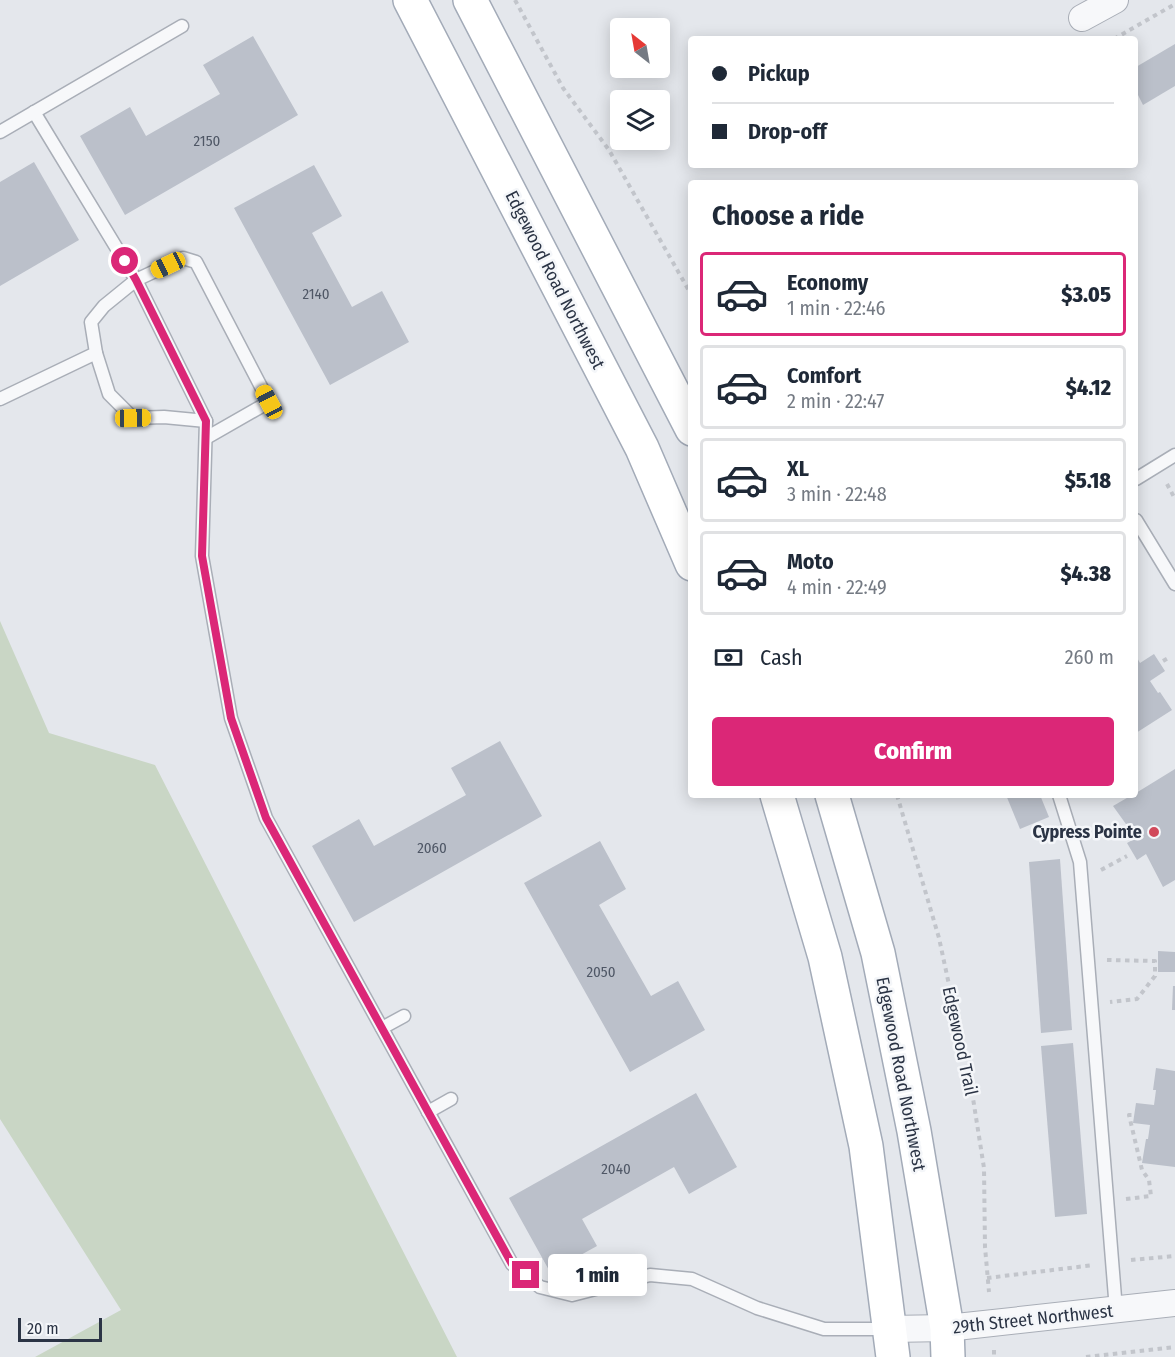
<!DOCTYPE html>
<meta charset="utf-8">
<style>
:root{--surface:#fff;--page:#f6f6f7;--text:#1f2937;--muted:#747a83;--line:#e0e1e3;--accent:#db2777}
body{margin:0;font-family:"Fira Sans Condensed",sans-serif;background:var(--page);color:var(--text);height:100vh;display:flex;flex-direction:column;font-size:22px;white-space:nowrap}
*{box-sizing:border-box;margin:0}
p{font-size:20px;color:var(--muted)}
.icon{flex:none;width:33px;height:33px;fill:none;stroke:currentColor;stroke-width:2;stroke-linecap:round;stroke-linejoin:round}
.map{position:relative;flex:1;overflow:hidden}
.sheet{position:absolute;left:688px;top:180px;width:450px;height:618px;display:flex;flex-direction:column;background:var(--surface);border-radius:6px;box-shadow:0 3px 15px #0003}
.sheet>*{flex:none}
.hud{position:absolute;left:688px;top:36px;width:450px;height:132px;border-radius:6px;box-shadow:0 3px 15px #0003;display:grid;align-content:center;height:132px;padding:0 24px;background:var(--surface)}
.needle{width:39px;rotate:329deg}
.controls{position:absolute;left:610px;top:18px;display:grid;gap:12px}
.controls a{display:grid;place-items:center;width:60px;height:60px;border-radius:6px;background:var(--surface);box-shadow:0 3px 15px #0003;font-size:30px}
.scale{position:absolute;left:18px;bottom:15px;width:84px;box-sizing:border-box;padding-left:6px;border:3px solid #2b3445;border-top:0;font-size:16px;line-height:21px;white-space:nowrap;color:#2b3445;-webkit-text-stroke:4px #f4f6f9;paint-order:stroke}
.end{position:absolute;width:27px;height:27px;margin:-14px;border:8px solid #db2777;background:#fff;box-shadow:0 0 0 3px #fff}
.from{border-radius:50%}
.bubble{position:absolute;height:42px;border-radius:6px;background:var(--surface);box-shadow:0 3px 15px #0003;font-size:20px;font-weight:800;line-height:42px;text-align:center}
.car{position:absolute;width:18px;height:36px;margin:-18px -9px;border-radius:8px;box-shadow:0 0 4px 2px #0007;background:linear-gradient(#f5c518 24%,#345 0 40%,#f5c518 0 76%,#345 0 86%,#f5c518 0)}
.hud b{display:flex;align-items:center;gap:21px;height:57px;font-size:22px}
.hud b+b{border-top:2px solid var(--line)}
.hud i{width:15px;height:15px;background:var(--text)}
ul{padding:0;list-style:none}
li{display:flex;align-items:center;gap:18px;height:84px;margin:0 12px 9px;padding:0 12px;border:3px solid var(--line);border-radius:6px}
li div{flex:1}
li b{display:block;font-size:22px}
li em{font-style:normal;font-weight:800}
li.on{border-color:var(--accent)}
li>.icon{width:54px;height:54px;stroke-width:1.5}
h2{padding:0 24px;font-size:27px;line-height:72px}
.pay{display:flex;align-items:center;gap:15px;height:66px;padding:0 24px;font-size:22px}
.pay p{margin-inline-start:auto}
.cta{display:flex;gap:12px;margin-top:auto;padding:12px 24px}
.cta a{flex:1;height:69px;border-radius:6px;background:var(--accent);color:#fff;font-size:24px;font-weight:800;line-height:69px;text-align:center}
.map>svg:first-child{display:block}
.green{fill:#c9d6c5}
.building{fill:#bbc0ca}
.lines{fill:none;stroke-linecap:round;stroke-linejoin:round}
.service-casing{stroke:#a9aeb7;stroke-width:15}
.minor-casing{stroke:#a9aeb7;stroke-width:28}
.primary-casing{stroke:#a3abb8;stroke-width:36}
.path{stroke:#c2c5cb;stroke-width:4;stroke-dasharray:4.5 4.5;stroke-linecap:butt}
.service{stroke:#f7f8fa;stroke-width:12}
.minor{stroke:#f7f8fa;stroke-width:26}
.primary{stroke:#fff;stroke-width:33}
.route{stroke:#db2777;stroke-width:8}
.poi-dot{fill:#d1495b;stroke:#f4f6f9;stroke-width:2}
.labels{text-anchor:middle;stroke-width:5;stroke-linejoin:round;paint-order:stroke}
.number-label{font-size:15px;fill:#4f5766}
.street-label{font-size:18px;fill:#2b3445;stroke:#f4f6f9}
.poi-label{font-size:18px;font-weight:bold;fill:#2b3445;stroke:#f4f6f9;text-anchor:end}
</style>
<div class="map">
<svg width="1175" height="1357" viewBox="0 0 1175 1357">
<rect width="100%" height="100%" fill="#e4e7ec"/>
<polygon class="green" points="0,621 49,733 155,765 457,1357 35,1357 121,1310 0,1119"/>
<g class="building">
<polygon points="253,36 298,115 125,215 80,136 130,107 146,136 220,94 203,65"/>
<polygon points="1175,44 1175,86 1143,105 1136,91 1136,67"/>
<polygon points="34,162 79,240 0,286 0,182"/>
<polygon points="314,165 342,216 312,233 352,307 382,291 409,342 330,385 234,208"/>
<polygon points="1154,654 1165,671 1150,681 1158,693 1160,692 1172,710 1136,733 1136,656 1140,663"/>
<polygon points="500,741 542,816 354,922 312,846 359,819 374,846 466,795 451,768"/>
<polygon points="1175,769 1175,880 1163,887 1146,854 1137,860 1127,843 1136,838 1113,806 1132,795 1136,795 1136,793"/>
<polygon points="1006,795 1040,795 1049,817 1020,829"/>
<polygon points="600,841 626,889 599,905 651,996 678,981 705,1030 630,1072 524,883"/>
<polygon points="1060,859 1072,1030 1041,1033 1029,862"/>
<polygon points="1158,951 1175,952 1175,972 1158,972"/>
<polygon points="1173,986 1175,986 1175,1010 1172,1010"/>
<polygon points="1073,1043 1087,1214 1055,1217 1041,1046"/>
<polygon points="1156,1068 1175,1071 1175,1167 1142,1163 1146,1139 1148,1139 1150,1125 1133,1123 1136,1103 1154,1105 1156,1090 1153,1090"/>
<polygon points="696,1093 737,1167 689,1194 674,1167 582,1219 597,1246 550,1272 509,1198"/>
</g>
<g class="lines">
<defs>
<g id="service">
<polyline points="34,112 136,280 206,421 202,556 231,718 266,818 512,1264 540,1287 572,1295 650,1275 692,1279 757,1308 824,1329 889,1329"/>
<polyline points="0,132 182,26"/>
<polyline points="96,353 109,394 133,418 164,417 206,421"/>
<polyline points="0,399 96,353 91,322 104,306 136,280 183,258 196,262 269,402 206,438"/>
<polyline points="1136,479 1175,455"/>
<polyline points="1136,520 1175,584"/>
<polyline points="1059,795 1080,862 1116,1310"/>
<polyline points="382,1028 404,1016"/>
<polyline points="428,1112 451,1099"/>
</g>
<g id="minor">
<polyline points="1082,18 1115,0"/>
<polyline points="890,1329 947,1328 1175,1303"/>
</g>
<g id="primary">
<polyline points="410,0 642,448 692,564"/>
<polyline points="470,0 692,429"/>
<polyline points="777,795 825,957 866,1146 893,1357"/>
<polyline points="832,795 878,953 914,1131 947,1328 948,1357"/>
</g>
</defs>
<use href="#service" class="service-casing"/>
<use href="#minor" class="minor-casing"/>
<use href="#primary" class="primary-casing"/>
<g class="path">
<polyline points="515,0 563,88 609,150 692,296"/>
<polyline points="1114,39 1175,4"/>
<polyline points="1167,484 1174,497"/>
<polyline points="1163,661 1170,657"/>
<polyline points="897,795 939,938 972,1092 984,1168 985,1247 989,1292"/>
<polyline points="1101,870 1127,856"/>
<polyline points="1107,960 1155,961 1155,976 1137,999 1110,1002"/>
<polyline points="1126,1199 1151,1196 1149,1180 1142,1170 1129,1115 1134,1115"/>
<polyline points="1131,1260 1175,1256"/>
<polyline points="987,1278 1094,1265"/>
<polyline points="994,1350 994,1357"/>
<polyline points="1086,1357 1175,1347"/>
</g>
<use href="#service" class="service"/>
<use href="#minor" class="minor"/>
<use href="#primary" class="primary"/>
</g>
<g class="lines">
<polyline class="route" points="125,261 136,280 206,421 202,556 231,718 266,818 512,1264 526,1275"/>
</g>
<circle class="poi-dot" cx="1154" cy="832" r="6"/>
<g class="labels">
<g class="number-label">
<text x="207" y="146">2150</text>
<text x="316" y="299">2140</text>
<text x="432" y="853">2060</text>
<text x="601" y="977">2050</text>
<text x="616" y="1174">2040</text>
</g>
<g class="street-label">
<text transform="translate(555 280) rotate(63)" y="6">Edgewood Road Northwest</text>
<text transform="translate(960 1041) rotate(78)" y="6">Edgewood Trail</text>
<text transform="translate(901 1074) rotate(79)" y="6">Edgewood Road Northwest</text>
<text transform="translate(1033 1319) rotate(-6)" y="6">29th Street Northwest</text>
</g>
<g class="poi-label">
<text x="1142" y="838">Cypress Pointe</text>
</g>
</g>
</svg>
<div class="controls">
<a><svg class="needle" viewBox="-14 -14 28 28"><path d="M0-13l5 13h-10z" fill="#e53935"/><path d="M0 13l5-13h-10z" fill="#747a83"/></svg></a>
<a><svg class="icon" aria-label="layers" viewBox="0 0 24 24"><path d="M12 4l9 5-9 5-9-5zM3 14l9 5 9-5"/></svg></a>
</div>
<div class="scale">20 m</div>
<i class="end from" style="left:125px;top:261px"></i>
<i class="end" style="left:526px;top:1275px"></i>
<div class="bubble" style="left:548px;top:1254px;width:99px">1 min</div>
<i class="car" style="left:168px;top:265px;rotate:245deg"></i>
<i class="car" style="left:269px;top:402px;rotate:332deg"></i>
<i class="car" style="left:133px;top:418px;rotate:89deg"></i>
<div class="hud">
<b><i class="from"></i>Pickup</b>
<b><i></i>Drop-off</b>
</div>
<section class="sheet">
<h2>Choose a ride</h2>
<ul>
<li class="on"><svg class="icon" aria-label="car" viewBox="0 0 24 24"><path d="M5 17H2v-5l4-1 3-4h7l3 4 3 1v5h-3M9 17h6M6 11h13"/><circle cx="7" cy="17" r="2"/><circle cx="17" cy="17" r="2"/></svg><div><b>Economy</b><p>1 min · 22:46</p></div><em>$3.05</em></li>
<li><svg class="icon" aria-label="car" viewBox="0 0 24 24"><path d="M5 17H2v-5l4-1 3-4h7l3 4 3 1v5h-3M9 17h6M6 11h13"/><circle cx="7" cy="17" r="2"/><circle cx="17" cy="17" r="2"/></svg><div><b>Comfort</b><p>2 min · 22:47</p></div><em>$4.12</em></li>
<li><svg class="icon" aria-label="car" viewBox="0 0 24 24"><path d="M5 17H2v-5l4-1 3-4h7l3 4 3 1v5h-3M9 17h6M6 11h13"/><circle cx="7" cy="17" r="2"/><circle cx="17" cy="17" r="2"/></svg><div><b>XL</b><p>3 min · 22:48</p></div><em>$5.18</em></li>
<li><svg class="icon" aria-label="car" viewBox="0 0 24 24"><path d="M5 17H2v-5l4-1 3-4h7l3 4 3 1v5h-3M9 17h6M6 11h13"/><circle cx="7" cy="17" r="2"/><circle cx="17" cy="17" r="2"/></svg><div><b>Moto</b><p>4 min · 22:49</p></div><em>$4.38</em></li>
</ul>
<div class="pay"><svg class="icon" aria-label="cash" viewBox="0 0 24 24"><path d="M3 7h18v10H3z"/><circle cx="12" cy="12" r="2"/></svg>Cash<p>260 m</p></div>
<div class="cta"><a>Confirm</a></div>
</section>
</div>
